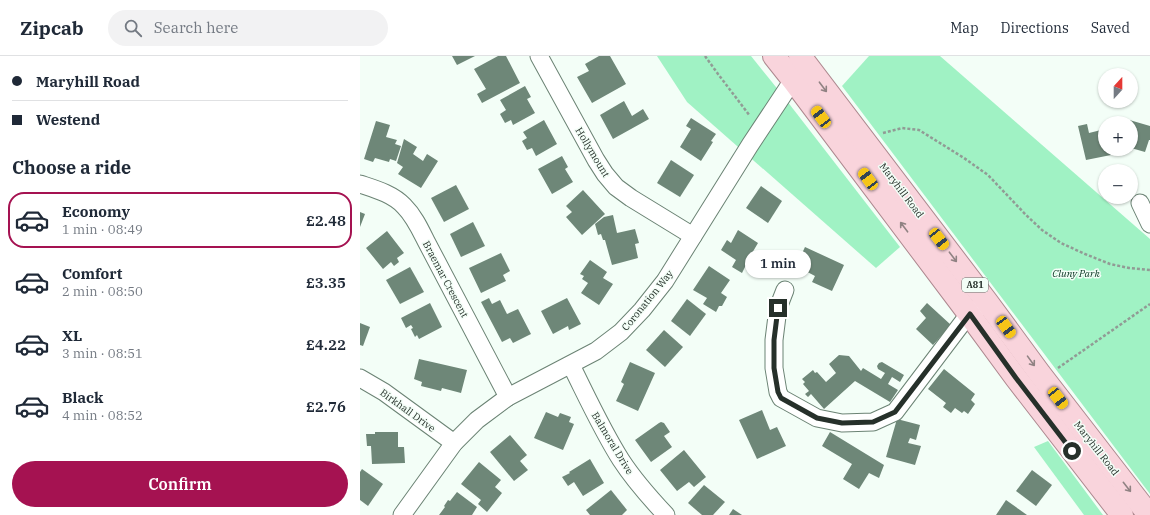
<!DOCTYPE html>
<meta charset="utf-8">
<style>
:root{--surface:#fff;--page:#f2f2f3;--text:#1f2937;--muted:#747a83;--line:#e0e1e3;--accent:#a51251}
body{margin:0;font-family:"IBM Plex Serif",serif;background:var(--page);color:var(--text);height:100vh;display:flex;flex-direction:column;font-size:15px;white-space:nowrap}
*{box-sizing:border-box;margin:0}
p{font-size:13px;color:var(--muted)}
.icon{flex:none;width:22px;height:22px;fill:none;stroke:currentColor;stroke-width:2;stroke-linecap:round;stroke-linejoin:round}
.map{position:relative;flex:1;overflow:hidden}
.panel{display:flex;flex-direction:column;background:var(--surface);width:360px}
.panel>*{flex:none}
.banner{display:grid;align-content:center;height:88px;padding:0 12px;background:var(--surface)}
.needle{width:26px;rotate:21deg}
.controls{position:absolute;left:738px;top:12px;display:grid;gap:8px}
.controls a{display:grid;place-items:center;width:40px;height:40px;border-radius:50%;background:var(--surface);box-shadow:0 1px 3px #0004;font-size:20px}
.end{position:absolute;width:18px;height:18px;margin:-9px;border:5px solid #26302a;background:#fff;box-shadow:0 0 0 2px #fff}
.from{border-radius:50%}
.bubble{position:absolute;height:28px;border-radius:14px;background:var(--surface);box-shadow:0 1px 3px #0004;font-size:13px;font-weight:600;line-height:28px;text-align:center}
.car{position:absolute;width:12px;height:24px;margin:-12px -6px;border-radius:5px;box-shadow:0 0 3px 1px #0007;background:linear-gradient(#f5c518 24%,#345 0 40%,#f5c518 0 76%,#345 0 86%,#f5c518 0)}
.banner b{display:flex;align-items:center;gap:14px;height:38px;font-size:15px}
.banner b+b{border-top:1px solid var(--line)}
.banner i{width:10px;height:10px;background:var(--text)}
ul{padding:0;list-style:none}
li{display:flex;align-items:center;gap:12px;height:56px;margin:0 8px 6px;padding:0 4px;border:2px solid transparent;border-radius:16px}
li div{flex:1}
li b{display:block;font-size:15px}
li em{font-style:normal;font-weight:600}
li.active{border-color:var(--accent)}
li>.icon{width:36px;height:36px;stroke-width:1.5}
h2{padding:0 12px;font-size:18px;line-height:48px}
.button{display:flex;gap:8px;margin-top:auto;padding:8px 12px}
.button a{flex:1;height:46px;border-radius:24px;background:var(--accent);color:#fff;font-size:16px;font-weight:600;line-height:46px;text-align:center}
header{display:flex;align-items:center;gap:24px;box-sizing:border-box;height:56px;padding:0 20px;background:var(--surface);border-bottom:1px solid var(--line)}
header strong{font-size:19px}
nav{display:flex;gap:22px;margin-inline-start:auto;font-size:14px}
.search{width:280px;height:36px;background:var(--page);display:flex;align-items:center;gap:10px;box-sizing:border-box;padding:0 14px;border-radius:22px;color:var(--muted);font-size:15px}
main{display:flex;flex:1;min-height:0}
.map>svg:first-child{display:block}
.green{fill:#a0f2c4}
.building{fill:#6e8778}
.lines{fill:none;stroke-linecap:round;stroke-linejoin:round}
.minor-casing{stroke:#6b8374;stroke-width:19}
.major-casing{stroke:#ad888f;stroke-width:24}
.path{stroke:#919b95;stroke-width:2.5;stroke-dasharray:3 2;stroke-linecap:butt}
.minor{stroke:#fff;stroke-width:17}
.major{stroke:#f9d4dc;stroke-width:22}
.oneway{stroke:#908283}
.route{stroke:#26302a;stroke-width:5}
.labels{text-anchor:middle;stroke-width:3;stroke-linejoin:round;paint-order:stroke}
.shield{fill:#f3fef7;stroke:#646e68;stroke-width:1}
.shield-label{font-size:9px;font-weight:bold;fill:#26302a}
.street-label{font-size:10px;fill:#26302a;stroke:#f3fef7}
.park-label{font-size:10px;font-style:italic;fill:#05331f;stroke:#f3fef7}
</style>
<header>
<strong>Zipcab</strong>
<div class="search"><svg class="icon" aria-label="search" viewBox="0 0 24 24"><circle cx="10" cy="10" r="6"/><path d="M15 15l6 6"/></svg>Search here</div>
<nav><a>Map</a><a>Directions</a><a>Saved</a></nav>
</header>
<main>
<section class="panel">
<div class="banner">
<b><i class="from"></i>Maryhill Road</b>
<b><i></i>Westend</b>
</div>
<h2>Choose a ride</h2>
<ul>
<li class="active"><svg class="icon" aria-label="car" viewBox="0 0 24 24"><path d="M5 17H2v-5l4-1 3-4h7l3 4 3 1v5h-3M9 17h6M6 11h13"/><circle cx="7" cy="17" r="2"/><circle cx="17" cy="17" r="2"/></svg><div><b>Economy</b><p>1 min · 08:49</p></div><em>£2.48</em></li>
<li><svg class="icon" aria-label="car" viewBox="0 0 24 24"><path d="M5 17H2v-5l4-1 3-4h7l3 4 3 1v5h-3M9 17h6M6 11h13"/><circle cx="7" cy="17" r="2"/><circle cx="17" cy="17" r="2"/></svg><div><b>Comfort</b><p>2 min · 08:50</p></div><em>£3.35</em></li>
<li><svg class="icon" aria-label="car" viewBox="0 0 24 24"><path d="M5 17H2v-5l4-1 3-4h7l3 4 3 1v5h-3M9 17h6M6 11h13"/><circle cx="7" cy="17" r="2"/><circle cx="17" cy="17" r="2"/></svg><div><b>XL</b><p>3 min · 08:51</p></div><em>£4.22</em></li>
<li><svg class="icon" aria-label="car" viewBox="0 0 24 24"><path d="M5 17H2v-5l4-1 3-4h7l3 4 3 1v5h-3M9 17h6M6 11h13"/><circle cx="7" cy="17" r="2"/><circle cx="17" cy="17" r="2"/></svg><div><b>Black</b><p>4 min · 08:52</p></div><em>£2.76</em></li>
</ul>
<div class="button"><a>Confirm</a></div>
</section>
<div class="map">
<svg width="790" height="459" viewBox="0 0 790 459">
<rect width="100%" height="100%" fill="#f3fef7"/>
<g class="green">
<polygon points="297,0 391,0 420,36 540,191 516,212 327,46"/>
<polygon points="509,0 580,0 790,183 790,438 482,30"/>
<polygon points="688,385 743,459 724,459 674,391"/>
</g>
<g class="building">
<polygon points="92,0 115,0 97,9"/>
<polygon points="138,0 146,0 160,27 122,47 117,38 126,33 114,13"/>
<polygon points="239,0 250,0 266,28 232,47 217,21 229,15 225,8"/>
<polygon points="165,30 171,41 167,43 175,57 153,69 151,64 145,67 140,58 146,54 140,44"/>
<polygon points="264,45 272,60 283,53 289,63 253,83 240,59"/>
<polygon points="331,62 356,78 351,85 353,86 341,105 320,91 331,73 326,70"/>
<polygon points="766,63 790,70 790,84 789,84 785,96 771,92 771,67 765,67"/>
<polygon points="184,64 197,88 176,100 172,92 167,94 162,85 167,82 163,76"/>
<polygon points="16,65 30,69 26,81 37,84 35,88 41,90 36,105 30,103 29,106 15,102 13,106 4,103"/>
<polygon points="727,68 729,77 745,73 745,93 749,93 751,99 726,104 718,70"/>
<polygon points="44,83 57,91 53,98 63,105 67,98 78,105 61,132 38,118 43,111 37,107"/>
<polygon points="202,100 208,111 205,113 213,126 192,138 178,113"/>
<polygon points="311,104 334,119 320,141 297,127"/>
<polygon points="96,129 109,153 84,166 71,142"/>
<polygon points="401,130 422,145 408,167 386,152"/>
<polygon points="223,134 245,158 222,179 206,161 212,156 206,150"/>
<polygon points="0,156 5,158 0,171"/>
<polygon points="253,159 257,177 275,173 279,187 275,188 278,202 252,209 245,184 243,184 241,178 238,179 235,168 244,161"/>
<polygon points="113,166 125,190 101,201 90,178"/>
<polygon points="378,174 398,187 385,209 386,209 382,217 372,211 376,204 361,194 367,184 371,187"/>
<polygon points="27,175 44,197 37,202 39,206 34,210 31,206 23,213 6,192"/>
<polygon points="445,191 484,209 472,235 452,226 455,220 436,210"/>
<polygon points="141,197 150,215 143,219 146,225 121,237 109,212"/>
<polygon points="230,204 247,216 243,222 253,228 239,249 221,237 228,227 222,223 224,220 220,218"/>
<polygon points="349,210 370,224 361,237 367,241 362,250 359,250 356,256 343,248 347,242 333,234"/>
<polygon points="50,211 64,236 40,248 26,224"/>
<polygon points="129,242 132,248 140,244 147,258 158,253 171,278 153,287 150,282 142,286 121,246"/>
<polygon points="207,242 221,268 209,274 208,270 193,278 181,255"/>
<polygon points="327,243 346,258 330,280 311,265"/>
<polygon points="70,247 82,271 59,283 57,279 55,281 51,273 53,272 51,269 46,272 41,262"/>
<polygon points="567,247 591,269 573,289 556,273 566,262 560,255"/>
<polygon points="0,267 10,271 3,290 0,289"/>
<polygon points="304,274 323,291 305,311 286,294"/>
<polygon points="479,299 489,300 501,315 503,312 521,323 525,317 518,313 517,310 519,307 522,306 544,319 540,326 532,321 528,328 538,334 530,346 495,325 464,353 451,338 448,341 445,338 449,335 443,328 445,326 442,323 453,314 455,317 457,316 466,326 476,317 469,308"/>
<polygon points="59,303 107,314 101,337 82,332 81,335 61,330 62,326 54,323"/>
<polygon points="270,306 295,317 278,355 256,345 264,328 261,326"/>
<polygon points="584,313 615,338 611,344 615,348 608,358 604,355 602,357 595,352 591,357 583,351 586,347 568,333"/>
<polygon points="402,354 410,374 417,371 426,390 397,403 379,364"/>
<polygon points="186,356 198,361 200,357 211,361 209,366 214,368 203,394 174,382"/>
<polygon points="537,363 560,369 556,384 550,382 548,387 561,390 555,409 526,401"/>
<polygon points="301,366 304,367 310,376 304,380 312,391 291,406 275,384 299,367"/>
<polygon points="15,376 38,376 38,391 44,391 45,407 12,408 11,390 7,390 6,378 15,378"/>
<polygon points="470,376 524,409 519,422 509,417 499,433 483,423 492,408 462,390"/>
<polygon points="150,379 167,399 160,405 168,414 154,425 130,396"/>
<polygon points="324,394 346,421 334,431 329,426 317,435 300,414"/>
<polygon points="230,403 244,427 223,440 214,426 208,430 202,421 210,417 209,416"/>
<polygon points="119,406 141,424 135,431 142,437 127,456 118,448 121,444 101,428"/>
<polygon points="2,413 23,428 8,450 0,444 0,416"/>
<polygon points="672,414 692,429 676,450 656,435"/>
<polygon points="344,429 365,446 353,459 342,459 328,447"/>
<polygon points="251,434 267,454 262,459 230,459 226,454"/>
<polygon points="97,436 117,451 112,459 79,459 85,451 84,450 88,444 90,445"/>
<polygon points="646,444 667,459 636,459"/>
<polygon points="373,453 382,459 369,459"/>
</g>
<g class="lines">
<defs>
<g id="minor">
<polyline points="179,0 236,104 245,118 256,131 271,142 333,180"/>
<path d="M0,128c15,5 33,10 44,22 10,10 16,23 22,35l82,156"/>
<polyline points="780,147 790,168"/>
<polyline points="425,234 418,252 414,284 414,312 418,336 421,342 457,362 482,367 513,366 535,356 609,258 618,252"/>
<path d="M211,309c16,32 31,65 50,95 13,20 29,38 45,55"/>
<polyline points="0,322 24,336 94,387"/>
<polyline points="42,459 94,387 117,364 148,341 236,295 261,276 282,254 305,225 390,89 433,24 442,17"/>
</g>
<g id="major">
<polyline points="414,0 433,24 609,258 656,322 762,459"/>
<polyline points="440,0 627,246 680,318 789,459"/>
</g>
</defs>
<use href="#minor" class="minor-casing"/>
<use href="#major" class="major-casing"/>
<g class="path">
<polyline points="345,0 358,18 390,60"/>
<polyline points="523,77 542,72 559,74 604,102 628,119 666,159 682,174 701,187 725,198 750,208 769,212 790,214"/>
<polyline points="698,312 790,248"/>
</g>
<use href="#minor" class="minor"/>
<use href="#major" class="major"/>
</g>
<defs><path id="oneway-shaft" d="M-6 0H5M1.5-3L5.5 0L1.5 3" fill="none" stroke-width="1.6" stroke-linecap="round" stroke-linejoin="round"/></defs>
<g class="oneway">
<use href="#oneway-shaft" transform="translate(463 31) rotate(53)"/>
<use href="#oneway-shaft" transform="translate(544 171) rotate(-127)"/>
<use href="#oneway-shaft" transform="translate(593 201) rotate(53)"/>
<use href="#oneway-shaft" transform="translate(671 305) rotate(54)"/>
<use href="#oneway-shaft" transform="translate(767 431) rotate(52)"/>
</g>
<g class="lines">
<polyline class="route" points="418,252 414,284 414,312 418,336 421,342 457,362 482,367 513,366 535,356 610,258 656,322 712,395"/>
</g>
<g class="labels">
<rect class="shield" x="602" y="222" width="26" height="14" rx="3"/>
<g class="shield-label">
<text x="615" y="232">A81</text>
</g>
<g class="street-label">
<text transform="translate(233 96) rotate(59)" y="4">Hollymount</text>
<text transform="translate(542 134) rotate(53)" y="4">Maryhill Road</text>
<text transform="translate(86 223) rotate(62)" y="4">Braemar Crescent</text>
<text transform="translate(287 244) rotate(-51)" y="4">Coronation Way</text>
<text transform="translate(48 354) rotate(36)" y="4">Birkhall Drive</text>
<text transform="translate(253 387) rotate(59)" y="4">Balmoral Drive</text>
<text transform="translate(737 392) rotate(52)" y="4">Maryhill Road</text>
</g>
<g class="park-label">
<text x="716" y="221">Cluny Park</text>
</g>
</g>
</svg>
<div class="controls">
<a><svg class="needle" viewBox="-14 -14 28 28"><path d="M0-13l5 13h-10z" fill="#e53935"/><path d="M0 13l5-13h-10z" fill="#747a83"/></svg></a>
<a>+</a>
<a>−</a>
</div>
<i class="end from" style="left:712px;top:395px"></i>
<i class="end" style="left:418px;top:252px"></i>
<div class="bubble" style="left:385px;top:194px;width:66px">1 min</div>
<i class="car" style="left:461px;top:61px;rotate:323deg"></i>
<i class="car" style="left:508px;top:123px;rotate:323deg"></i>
<i class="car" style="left:579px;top:183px;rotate:142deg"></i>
<i class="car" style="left:646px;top:271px;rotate:144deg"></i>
<i class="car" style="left:698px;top:342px;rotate:142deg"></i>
</div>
</main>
